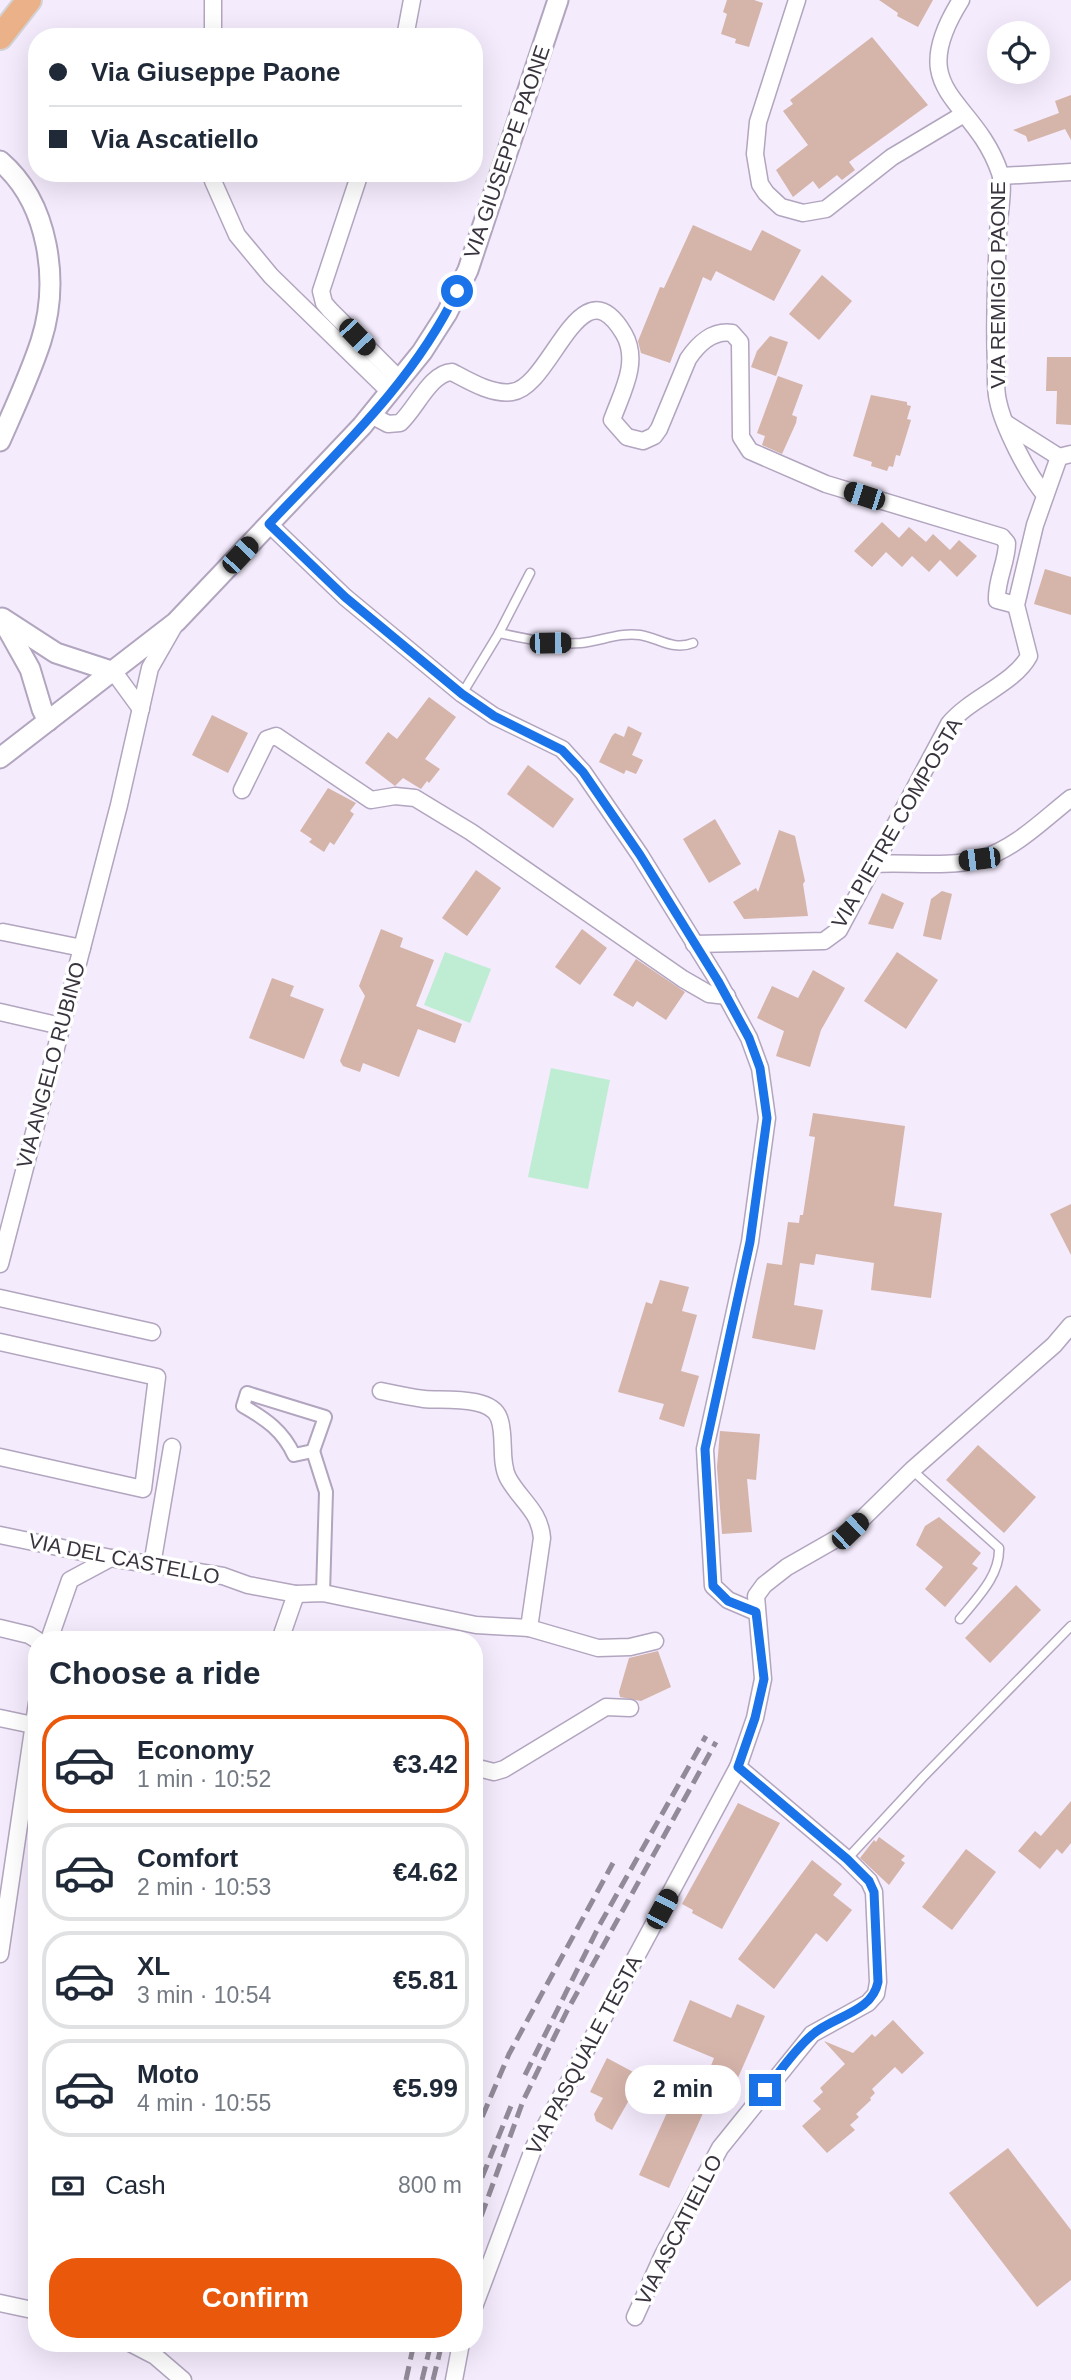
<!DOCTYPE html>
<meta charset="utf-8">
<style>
:root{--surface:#fff;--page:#f2f2f3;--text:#1f2937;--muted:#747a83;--line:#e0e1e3;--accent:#ea580c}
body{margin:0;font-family:Arial,sans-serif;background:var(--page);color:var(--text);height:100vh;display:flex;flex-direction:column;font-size:26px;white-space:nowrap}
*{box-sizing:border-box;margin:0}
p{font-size:23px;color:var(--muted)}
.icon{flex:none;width:38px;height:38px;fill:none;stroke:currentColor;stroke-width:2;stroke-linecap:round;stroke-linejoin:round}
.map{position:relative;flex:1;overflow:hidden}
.details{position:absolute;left:28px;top:1631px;width:455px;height:721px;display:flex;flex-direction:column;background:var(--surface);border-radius:28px;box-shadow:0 7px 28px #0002}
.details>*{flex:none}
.banner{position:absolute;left:28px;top:28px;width:455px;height:154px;border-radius:28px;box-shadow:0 7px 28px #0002;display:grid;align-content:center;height:154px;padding:0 21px;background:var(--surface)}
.tools{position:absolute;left:987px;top:21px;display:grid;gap:14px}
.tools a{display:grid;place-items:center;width:63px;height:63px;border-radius:50%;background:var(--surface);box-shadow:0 7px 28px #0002;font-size:35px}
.end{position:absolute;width:32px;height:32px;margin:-16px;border:9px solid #1a73e8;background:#fff;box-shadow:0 0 0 4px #fff}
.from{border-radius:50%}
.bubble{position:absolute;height:49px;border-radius:24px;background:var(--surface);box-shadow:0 7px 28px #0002;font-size:23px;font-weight:700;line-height:49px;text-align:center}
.car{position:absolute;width:21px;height:42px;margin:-21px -10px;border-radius:9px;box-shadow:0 0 5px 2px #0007;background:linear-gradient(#222 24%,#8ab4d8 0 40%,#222 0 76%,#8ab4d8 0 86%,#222 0)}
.banner b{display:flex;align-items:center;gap:24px;height:66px;font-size:26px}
.banner b+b{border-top:2px solid var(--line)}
.banner i{width:18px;height:18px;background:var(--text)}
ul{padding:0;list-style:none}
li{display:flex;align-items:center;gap:21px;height:98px;margin:0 14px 10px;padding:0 7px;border:4px solid var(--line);border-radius:28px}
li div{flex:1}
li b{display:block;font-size:26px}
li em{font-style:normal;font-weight:700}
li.selected{border-color:var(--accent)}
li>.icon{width:63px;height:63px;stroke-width:1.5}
h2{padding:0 21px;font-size:32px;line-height:84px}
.pay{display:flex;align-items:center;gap:18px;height:77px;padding:0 21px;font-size:26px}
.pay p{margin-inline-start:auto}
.action{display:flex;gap:14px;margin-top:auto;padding:14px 21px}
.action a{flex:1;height:80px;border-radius:28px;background:var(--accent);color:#fff;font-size:28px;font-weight:700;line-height:80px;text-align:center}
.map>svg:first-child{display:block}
.green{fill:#bfedd4}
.building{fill:#d5b4aa}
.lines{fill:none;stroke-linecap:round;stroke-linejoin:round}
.service-casing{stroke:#b2a5bf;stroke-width:11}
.pedestrian-casing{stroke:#b2a5bf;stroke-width:16}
.minor-casing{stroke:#b2a5bf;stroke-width:19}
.tertiary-casing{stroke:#b2a5bf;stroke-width:23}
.primary-casing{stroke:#d3d2d5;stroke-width:28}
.service{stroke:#fff;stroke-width:8}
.pedestrian{stroke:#fff;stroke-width:12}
.minor{stroke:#fff;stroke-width:16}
.tertiary{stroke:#fff;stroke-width:19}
.primary{stroke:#ebb188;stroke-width:24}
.rail{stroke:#928a98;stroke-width:5;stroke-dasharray:14 7;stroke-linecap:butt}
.route{stroke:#1a73e8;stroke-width:9}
.labels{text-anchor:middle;stroke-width:7;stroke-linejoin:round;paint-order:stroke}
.street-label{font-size:21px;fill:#39333e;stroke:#fff}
</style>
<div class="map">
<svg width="1071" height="2380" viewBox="0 0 1071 2380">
<rect width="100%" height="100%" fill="#f4ebfc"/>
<g class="green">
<polygon points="445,952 491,969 470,1023 424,1005"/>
<polygon points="551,1068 610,1080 588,1189 528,1177"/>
</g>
<g class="building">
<polygon points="727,0 754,0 763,3 749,47 735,43 736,39 721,34 727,14 723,12"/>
<polygon points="879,0 933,0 918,27 897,16 898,13"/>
<polygon points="872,37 928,105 849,162 855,170 842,180 837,175 819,189 813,181 793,197 776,170 808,145 783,111 793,104 790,100"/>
<polygon points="1071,95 1071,140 1065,129 1028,142 1026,136 1013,130 1059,113 1055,101"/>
<polygon points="693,225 751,251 762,230 801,250 774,301 716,271 711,281 703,277 670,363 641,353 638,341 660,287 664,288"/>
<polygon points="822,275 852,301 819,340 789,314"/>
<polygon points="770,336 788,342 776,376 751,367 757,351"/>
<polygon points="1047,357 1071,357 1071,425 1056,424 1057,391 1046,391"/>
<polygon points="778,376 803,385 792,415 797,417 796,423 782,454 762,445 765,436 757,433"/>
<polygon points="871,395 907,402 907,405 911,406 907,419 911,420 900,456 896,455 893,467 889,466 887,471 871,466 872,462 853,456"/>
<polygon points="882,522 899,538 909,527 926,542 933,534 950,550 959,540 977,556 957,577 940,560 929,572 912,556 902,567 886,552 872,567 854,551"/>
<polygon points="1045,569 1071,577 1071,615 1034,604"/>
<polygon points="429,697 456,717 425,759 440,769 429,783 427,781 421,789 403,778 395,786 365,763 388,732 397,739"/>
<polygon points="212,715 248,733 228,773 192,755"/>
<polygon points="628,726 642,733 632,755 643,760 636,774 626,770 624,774 599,762 612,736 615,733 624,737"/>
<polygon points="528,765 574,799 553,828 507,794"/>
<polygon points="328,788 356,803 350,811 354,814 334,845 330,842 324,852 309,842 312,839 300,831"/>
<polygon points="715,819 741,864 709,883 683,839"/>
<polygon points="779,830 795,836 805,881 803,884 808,916 744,919 733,902 756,888 758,892"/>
<polygon points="476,870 501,888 467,936 442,918"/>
<polygon points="942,891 952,894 941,940 923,936 931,899"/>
<polygon points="882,893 904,903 893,929 868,924"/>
<polygon points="381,929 403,938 400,947 434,960 416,1006 462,1024 455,1043 418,1029 399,1077 363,1063 360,1072 343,1066 340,1061 365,996 359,986"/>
<polygon points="582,929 607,948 580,985 555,967"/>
<polygon points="897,952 938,980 906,1029 864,1001"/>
<polygon points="636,959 685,992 666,1020 637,1001 633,1007 613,995"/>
<polygon points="813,970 845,988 821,1030 810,1067 776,1056 784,1031 757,1018 772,986 798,998"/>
<polygon points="272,978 294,986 290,996 324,1009 304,1059 249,1038"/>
<polygon points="813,1113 905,1126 894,1206 942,1213 931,1298 871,1290 874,1263 816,1254 814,1265 800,1263 794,1305 823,1310 815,1350 752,1338 767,1263 782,1265 788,1222 799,1223 800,1215 803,1215 815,1137 809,1136"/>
<polygon points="1071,1204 1071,1255 1050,1214"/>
<polygon points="660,1280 689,1287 682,1311 697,1315 681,1371 699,1376 684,1427 659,1419 664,1404 618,1392 646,1302 652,1304"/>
<polygon points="720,1431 760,1434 756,1480 747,1479 752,1532 722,1534 717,1467"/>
<polygon points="978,1445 1036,1497 1004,1533 946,1480"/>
<polygon points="939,1517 981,1553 972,1564 978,1568 945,1607 925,1589 943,1567 916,1545 925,1526"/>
<polygon points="1016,1585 1041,1610 990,1663 965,1638"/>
<polygon points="658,1651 671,1687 641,1701 620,1697 619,1692 629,1658"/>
<polygon points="1071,1801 1071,1843 1062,1854 1057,1849 1040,1869 1018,1851 1035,1831 1041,1836"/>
<polygon points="738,1803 780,1823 722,1929 692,1913 693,1910 682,1904"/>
<polygon points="879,1837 905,1856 901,1860 905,1863 889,1885 860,1858 874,1840 876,1842"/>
<polygon points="966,1849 996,1872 952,1930 922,1907"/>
<polygon points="812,1860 842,1884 833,1895 852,1910 827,1942 816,1933 774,1989 738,1959"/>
<polygon points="690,2000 731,2018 737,2004 765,2016 737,2080 710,2068 714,2058 673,2041"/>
<polygon points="893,2020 924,2053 902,2074 895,2067 872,2089 875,2093 870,2098 871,2100 856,2114 859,2117 850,2125 855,2130 827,2153 802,2126 821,2109 813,2101 823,2092 820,2088 845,2064 824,2041 853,2053 872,2034 875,2037"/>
<polygon points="607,2058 635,2073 630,2082 637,2086 612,2130 596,2121 594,2114 603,2098 590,2092"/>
<polygon points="674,2097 704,2111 669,2188 639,2175"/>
<polygon points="1008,2148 1071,2230 1071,2280 1037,2307 949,2193"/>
</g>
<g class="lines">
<defs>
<g id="service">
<path d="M499,633c27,6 54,12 82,10 20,-2 39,-11 59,-8 19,3 33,16 53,8"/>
<polyline points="462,694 499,633 530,573"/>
<path d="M912,1470l87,78c1,28 -22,50 -39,71"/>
<polyline points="847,1859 923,1777 1071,1626"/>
</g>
<g id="pedestrian">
<path d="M247,1393l78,24 -12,34 -19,4c-11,-24 -28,-36 -51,-49z"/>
<polyline points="313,1451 326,1492 323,1593"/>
</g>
<g id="minor">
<polyline points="797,0 758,122 755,154 760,184 766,193 781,207 803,213 826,209 892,157 964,114"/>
<path d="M961,0c-59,94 13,96 39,173 5,14 -2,47 -2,63 -2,43 -4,85 -2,128 0,11 -1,25 2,37 5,25 30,74 47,94"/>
<polyline points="213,37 213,0"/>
<polyline points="405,37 412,0"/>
<polyline points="213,173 213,181 237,235 271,276 390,392"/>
<polyline points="360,173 321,291 324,303 330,310 400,380"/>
<polyline points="1001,176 1071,172"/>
<path d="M371,415l17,9 12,-1c16,-14 30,-50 52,-51 17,9 40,23 60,20 40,-5 68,-133 112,-58 16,28 -2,58 -12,86l15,17 16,4 11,-5 5,-7 29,-70c10,-15 25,-29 44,-26l8,9 1,95 9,14 76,33 176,53 5,6c0,19 -11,37 -10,57l19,5"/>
<polyline points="1007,424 1059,457"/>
<polyline points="269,524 345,597 462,694 494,716 562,749 583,772 640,855 718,981 749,1038 760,1068 767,1118 750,1242 705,1449 713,1586 728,1600 756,1612"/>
<polyline points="114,672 141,709"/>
<polyline points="242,790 267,739 276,736 371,800 395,796 415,798 471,832 683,979 709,994 727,996"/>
<path d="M876,864c33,-2 72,4 104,-5 35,-10 63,-39 91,-61"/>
<polyline points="3,932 82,948"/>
<path d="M694,944l130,-3 15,-11 110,-206c21,-26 65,-40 80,-68l-13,-51 19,-80 24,-68 12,-3"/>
<polyline points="0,1012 61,1026"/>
<polyline points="0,1264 119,805 150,668 174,626"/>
<polyline points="0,1298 152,1332"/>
<polyline points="0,1342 157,1377 143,1489 0,1457"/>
<path d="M381,1391c14,3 28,6 43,8 18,2 67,-4 75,19 7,18 0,43 9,60 12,22 32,33 34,60l-13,90"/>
<polyline points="0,1535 111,1558 223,1576 248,1585 296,1594 323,1593 476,1625 529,1628 598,1648 630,1647 655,1641"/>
<polyline points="152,1565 172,1447"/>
<polyline points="0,1628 29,1635 37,1640"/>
<polyline points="49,1640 70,1580 111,1558"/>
<polyline points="280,1640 296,1594"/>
<polyline points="0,1718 33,1725"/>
<polyline points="474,1767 494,1772 504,1769 606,1707 630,1708"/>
<polyline points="0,1954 37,1703"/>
<polyline points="0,2303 37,2311"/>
<polyline points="474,2307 534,2147 738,1767 755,1718 763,1679 756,1596 764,1585 787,1567 850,1531 912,1470 1054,1345 1071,1325"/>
<polyline points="635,2317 663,2255 720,2148 812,2034 868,2003 876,1994 878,1982 874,1892 869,1881 847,1859 738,1767"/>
<polyline points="130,2343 155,2356 183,2380"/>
<polyline points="454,2380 461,2343"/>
</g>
<g id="tertiary">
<path d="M0,161c49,42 60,120 41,180 -11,34 -27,68 -41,100"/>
<polyline points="2,618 56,653 114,672"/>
<polyline points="3,621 30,669 42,709 48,721"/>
<polyline points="0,758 176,622 362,426 422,352 447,313 468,270 558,0"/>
</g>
<polyline id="primary" points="0,37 29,0"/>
</defs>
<use href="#service" class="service-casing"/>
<use href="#pedestrian" class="pedestrian-casing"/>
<use href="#minor" class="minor-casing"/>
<use href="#tertiary" class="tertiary-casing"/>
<use href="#primary" class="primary-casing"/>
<use href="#service" class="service"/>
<use href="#pedestrian" class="pedestrian"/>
<use href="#minor" class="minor"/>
<use href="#tertiary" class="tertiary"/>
<use href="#primary" class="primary"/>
<g class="rail">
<polyline points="525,2075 599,1926 706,1736"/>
<polyline points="474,2136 509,2054 613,1863"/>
<polyline points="474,2197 513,2101"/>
<polyline points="474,2236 523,2101 567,2011 716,1742"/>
<polyline points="406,2380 414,2343"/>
<polyline points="422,2380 431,2343"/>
<polyline points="433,2380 442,2343"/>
</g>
</g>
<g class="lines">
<path class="route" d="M457,291c-43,91 -120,161 -188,233l76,73 117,97 32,22 68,34 21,22 57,83 78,126 31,57 11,30 7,50 -17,124 -45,207 8,137 15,15 28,11 8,67 -9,39 -17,49 109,92 22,22 5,11 4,90c-6,31 -45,34 -66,53 -18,15 -32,37 -47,55"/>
</g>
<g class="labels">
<g class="street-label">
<text transform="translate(507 152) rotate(-71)" y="7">VIA GIUSEPPE PAONE</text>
<text transform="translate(998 285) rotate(-90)" y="7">VIA REMIGIO PAONE</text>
<text transform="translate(897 823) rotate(-60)" y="7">VIA PIETRE COMPOSTA</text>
<text transform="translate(51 1065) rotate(-75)" y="7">VIA ANGELO RUBINO</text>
<text transform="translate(124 1559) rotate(11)" y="7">VIA DEL CASTELLO</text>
<text transform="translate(584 2055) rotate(-62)" y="7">VIA PASQUALE TESTA</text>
<text transform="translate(679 2230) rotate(-63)" y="7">VIA ASCATIELLO</text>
</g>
</g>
</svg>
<div class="tools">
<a><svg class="icon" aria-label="locate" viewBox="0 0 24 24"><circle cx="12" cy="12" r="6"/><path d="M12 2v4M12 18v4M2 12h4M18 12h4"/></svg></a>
</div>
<i class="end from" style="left:457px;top:291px"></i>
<i class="end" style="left:765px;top:2090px"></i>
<div class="bubble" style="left:625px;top:2065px;width:116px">2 min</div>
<i class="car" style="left:357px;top:337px;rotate:136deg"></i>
<i class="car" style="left:864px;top:496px;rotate:288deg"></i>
<i class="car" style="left:240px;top:555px;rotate:43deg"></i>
<i class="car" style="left:550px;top:643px;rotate:89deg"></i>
<i class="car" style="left:979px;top:859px;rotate:263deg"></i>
<i class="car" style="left:850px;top:1531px;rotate:46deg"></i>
<i class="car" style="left:662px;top:1909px;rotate:28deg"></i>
<div class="banner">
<b><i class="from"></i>Via Giuseppe Paone</b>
<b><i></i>Via Ascatiello</b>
</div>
<section class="details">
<h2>Choose a ride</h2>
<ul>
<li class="selected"><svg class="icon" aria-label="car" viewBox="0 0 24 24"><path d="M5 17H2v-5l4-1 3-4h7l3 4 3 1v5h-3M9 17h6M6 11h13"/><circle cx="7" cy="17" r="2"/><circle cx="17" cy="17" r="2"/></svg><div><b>Economy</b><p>1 min · 10:52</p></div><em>€3.42</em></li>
<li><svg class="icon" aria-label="car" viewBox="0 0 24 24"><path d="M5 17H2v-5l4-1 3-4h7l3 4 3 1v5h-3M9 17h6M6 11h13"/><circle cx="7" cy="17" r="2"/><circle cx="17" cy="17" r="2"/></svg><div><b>Comfort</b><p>2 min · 10:53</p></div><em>€4.62</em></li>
<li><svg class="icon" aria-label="car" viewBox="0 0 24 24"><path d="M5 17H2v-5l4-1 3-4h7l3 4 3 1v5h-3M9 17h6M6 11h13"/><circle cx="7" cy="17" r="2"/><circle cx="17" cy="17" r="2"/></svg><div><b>XL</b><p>3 min · 10:54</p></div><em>€5.81</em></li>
<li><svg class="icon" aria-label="car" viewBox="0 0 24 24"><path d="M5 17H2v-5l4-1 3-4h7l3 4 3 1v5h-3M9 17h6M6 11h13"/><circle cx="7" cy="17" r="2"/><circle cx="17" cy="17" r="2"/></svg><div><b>Moto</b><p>4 min · 10:55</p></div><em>€5.99</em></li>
</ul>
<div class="pay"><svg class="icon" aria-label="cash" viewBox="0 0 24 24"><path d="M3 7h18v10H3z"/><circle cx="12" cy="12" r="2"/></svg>Cash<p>800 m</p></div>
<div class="action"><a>Confirm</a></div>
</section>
</div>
